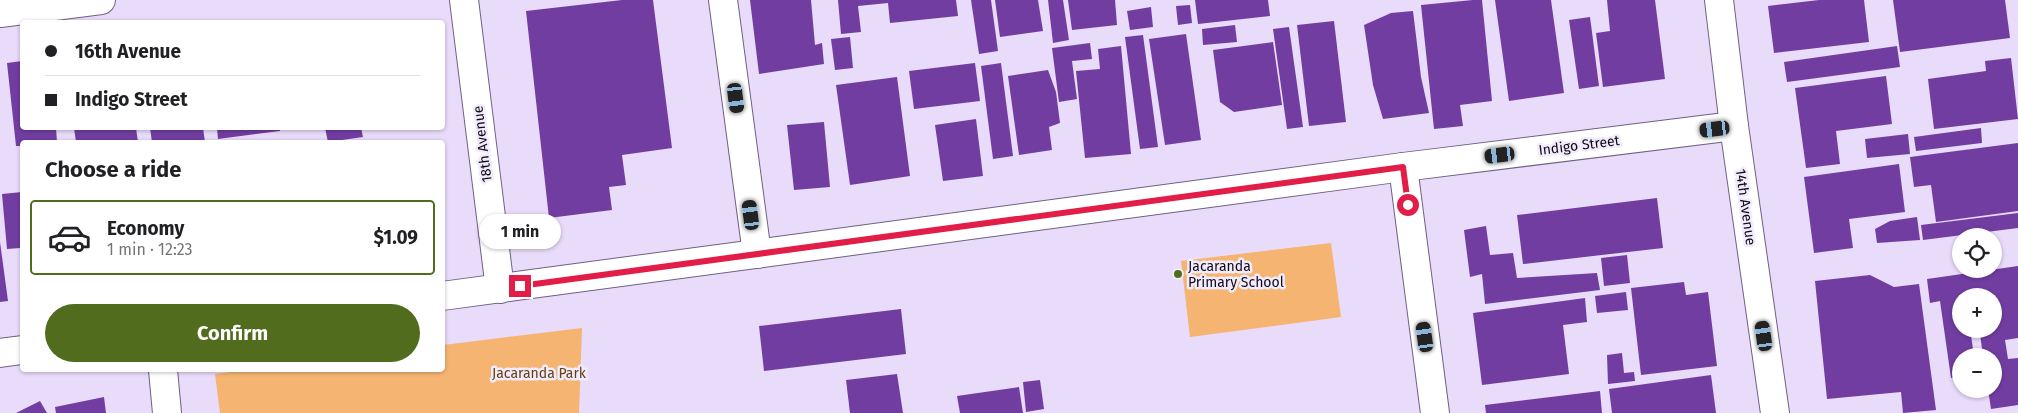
<!DOCTYPE html>
<meta charset="utf-8">
<style>
:root{--surface:#fff;--page:#f2f2f2;--text:#202124;--muted:#757577;--line:#e0e0e0;--accent:#526c1d}
body{margin:0;font-family:"Fira Sans",sans-serif;background:var(--page);color:var(--text);height:100vh;display:flex;flex-direction:column;font-size:19px;white-space:nowrap}
*{box-sizing:border-box;margin:0}
p{font-size:16px;color:var(--muted)}
.icon{flex:none;width:28px;height:28px;fill:none;stroke:currentColor;stroke-width:2;stroke-linecap:round;stroke-linejoin:round}
.map{position:relative;flex:1;overflow:hidden}
.drawer{position:absolute;left:20px;top:140px;width:425px;height:232px;display:flex;flex-direction:column;background:var(--surface);border-radius:5px;box-shadow:0 1px 4px #0004}
.drawer>*{flex:none}
.banner{position:absolute;left:20px;top:20px;width:425px;height:110px;border-radius:5px;box-shadow:0 1px 4px #0004;display:grid;align-content:center;height:110px;padding:0 25px;background:var(--surface)}
.tools{position:absolute;left:1952px;top:228px;display:grid;gap:10px}
.tools a{display:grid;place-items:center;width:50px;height:50px;border-radius:50%;background:var(--surface);box-shadow:0 1px 4px #0004;font-size:25px}
.end{position:absolute;width:22px;height:22px;margin:-11px;border:6px solid #e11d48;background:#fff;box-shadow:0 0 0 2px #fff}
.from{border-radius:50%}
.bubble{position:absolute;height:35px;border-radius:18px;background:var(--surface);box-shadow:0 1px 4px #0004;font-size:16px;font-weight:700;line-height:35px;text-align:center}
.car{position:absolute;width:15px;height:30px;margin:-15px -8px;border-radius:6px;box-shadow:0 0 4px 1px #0007;background:linear-gradient(#222 24%,#8ab4d8 0 40%,#222 0 76%,#8ab4d8 0 86%,#222 0)}
.banner b{display:flex;align-items:center;gap:18px;height:48px;font-size:19px}
.banner b+b{border-top:1px solid var(--line)}
.banner i{width:12px;height:12px;background:var(--text)}
ul{padding:0;list-style:none}
li{display:flex;align-items:center;gap:15px;height:75px;margin:0 10px 8px;padding:0 15px;border:2px solid var(--line);border-radius:5px}
li div{flex:1}
li b{display:block;font-size:19px}
li em{font-style:normal;font-weight:700}
li.active{border-color:var(--accent)}
li>.icon{width:45px;height:45px;stroke-width:1.5}
h2{padding:0 25px;font-size:22px;line-height:60px}
.action{display:flex;gap:10px;margin-top:auto;padding:10px 25px}
.action a{flex:1;height:58px;border-radius:30px;background:var(--accent);color:#fff;font-size:20px;font-weight:700;line-height:58px;text-align:center}
.map>svg:first-child{display:block}
.green{fill:#f5b472}
.building{fill:#723da1;fill-rule:evenodd}
.lines{fill:none;stroke-linecap:round;stroke-linejoin:round}
.street-casing{stroke:#706082;stroke-width:30}
.street{stroke:#fff;stroke-width:28}
.route{stroke:#e11d48;stroke-width:6}
.poi-dot{fill:#526c1d;stroke:#f2ebfb;stroke-width:2}
.labels{text-anchor:middle;stroke-width:5;stroke-linejoin:round;paint-order:stroke}
.street-label{font-size:14px;fill:#100a17;stroke:#f2ebfb}
.poi-label{font-size:14px;fill:#100a17;stroke:#f2ebfb;text-anchor:start}
.park-label{font-size:14px;fill:#644016;stroke:#f2ebfb}
</style>
<div class="map">
<svg width="2018" height="413" viewBox="0 0 2018 413">
<rect width="100%" height="100%" fill="#e9dbfa"/>
<g class="green">
<polygon points="1331,243 1341,317 1190,337 1181,261"/>
<polygon points="582,328 579,413 220,413 215,374 248,370 442,370 443,345"/>
</g>
<g class="building">
<polygon points="622,0 653,0 672,148 622,155 626,185 609,187 612,210 549,218 526,11"/>
<polygon points="750,0 811,0 815,45 822,43 824,64 759,74"/>
<polygon points="838,0 956,0 958,16 890,23 888,3 858,6 861,32 841,34"/>
<polygon points="971,0 991,0 998,51 979,54"/>
<polygon points="995,0 1038,0 1043,31 1000,37"/>
<polygon points="1048,0 1063,0 1069,40 1053,43"/>
<polygon points="1068,0 1115,0 1117,25 1072,30"/>
<polygon points="1195,0 1268,0 1270,16 1198,24"/>
<polygon points="1473,0 1482,0 1492,101 1460,105 1463,126 1434,129 1421,5"/>
<polygon points="1495,0 1551,0 1564,93 1509,101"/>
<polygon points="1607,0 1655,0 1665,79 1603,87 1596,33 1610,31"/>
<polygon points="1819,0 1864,0 1869,42 1774,53 1768,6"/>
<polygon points="1893,0 2005,0 2010,38 1900,52"/>
<polygon points="1190,5 1192,23 1178,25 1176,6"/>
<polygon points="1151,7 1153,27 1130,30 1127,11"/>
<polygon points="1413,11 1421,77 1429,113 1383,119 1373,85 1364,25 1391,13"/>
<polygon points="1590,17 1599,86 1579,89 1569,20"/>
<polygon points="1334,21 1346,122 1309,126 1297,25"/>
<polygon points="1235,25 1237,42 1203,45 1202,29"/>
<polygon points="1289,27 1303,127 1287,129 1273,29"/>
<polygon points="1186,34 1201,140 1165,145 1149,39"/>
<polygon points="1143,35 1158,147 1140,149 1125,37"/>
<polygon points="850,37 853,68 835,70 831,39"/>
<polygon points="1273,42 1282,105 1234,112 1220,102 1213,50"/>
<polygon points="1090,43 1092,59 1072,61 1077,99 1059,102 1052,48"/>
<polygon points="1121,46 1131,154 1085,158 1076,71 1100,69 1098,49"/>
<polygon points="1897,46 1900,67 1787,82 1784,62"/>
<polygon points="2011,58 2018,119 1934,129 1928,79 1986,71 1985,61"/>
<polygon points="22,61 22,128 56,128 57,142 22,142 22,146 16,146 7,63"/>
<polygon points="975,63 980,101 914,109 909,71"/>
<polygon points="1001,63 1013,156 993,159 981,66"/>
<polygon points="1048,70 1056,92 1060,123 1049,127 1052,150 1019,155 1008,76"/>
<polygon points="1886,76 1892,124 1836,131 1840,164 1806,168 1795,88"/>
<polygon points="897,77 910,176 850,185 836,85"/>
<polygon points="976,119 983,176 943,181 935,125"/>
<polygon points="824,122 830,187 794,190 787,125"/>
<polygon points="74,128 136,128 138,142 76,142"/>
<polygon points="150,128 203,128 205,142 152,142"/>
<polygon points="217,128 280,128 280,131 218,139"/>
<polygon points="325,128 361,128 363,137 328,142"/>
<polygon points="1981,128 1982,143 1916,151 1914,137"/>
<polygon points="1908,134 1910,154 1867,158 1865,139"/>
<polygon points="2018,143 2018,211 1936,222 1931,185 1914,187 1910,157"/>
<polygon points="1899,164 1905,212 1849,219 1853,248 1814,253 1804,177"/>
<polygon points="22,192 22,259 21,259 20,248 7,249 2,194"/>
<polygon points="1657,198 1663,248 1523,264 1517,215"/>
<polygon points="2018,213 2018,228 1923,240 1921,225"/>
<polygon points="1917,217 1920,240 1877,243 1875,229 1890,221"/>
<polygon points="1486,226 1490,255 1513,253 1517,278 1597,273 1600,290 1485,304 1482,274 1470,277 1464,230"/>
<polygon points="0,242 8,301 0,302"/>
<polygon points="1627,255 1630,283 1604,286 1601,258"/>
<path d="M2018,266v72l-13,2 3,19 10,-1v47l-27,4 -3,-20h6v-33h-11l-3,-22 -9,1 3,21h-13v20l-10,2 -11,-77 -10,2 -3,-24zM1961,296h33v33h-33z"/>
<polygon points="1870,275 1894,287 1919,284 1936,410 1903,413 1901,392 1827,399 1815,281"/>
<polygon points="1684,282 1686,295 1708,292 1717,366 1641,375 1631,288"/>
<polygon points="1626,292 1628,310 1597,313 1595,296"/>
<polygon points="1585,298 1587,322 1563,325 1569,374 1482,385 1473,313"/>
<polygon points="901,309 906,354 764,371 759,326"/>
<polygon points="1622,353 1624,373 1634,372 1635,381 1608,384 1607,355"/>
<polygon points="897,374 903,413 850,413 846,380"/>
<polygon points="1711,375 1716,413 1612,413 1609,389"/>
<polygon points="1040,380 1044,409 1026,412 1023,382"/>
<polygon points="1019,387 1023,413 960,413 957,396"/>
<polygon points="1600,391 1602,413 1486,413 1485,405"/>
<polygon points="104,397 106,413 56,413 55,407"/>
<polygon points="40,401 47,413 16,413"/>
</g>
<g class="lines">
<defs>
<g id="street">
<polyline points="464,0 500,289"/>
<polyline points="723,0 757,254"/>
<polyline points="1719,0 1734,126 1775,413"/>
<polyline points="0,13 101,0"/>
<polyline points="1403,167 1435,413"/>
<polyline points="442,296 1403,167 1734,126"/>
<polyline points="0,353 22,350"/>
<polyline points="163,370 167,413"/>
</g>
</defs>
<use href="#street" class="street-casing"/>
<use href="#street" class="street"/>
</g>
<g class="lines">
<polyline class="route" points="520,286 1403,167 1408,205"/>
</g>
<circle class="poi-dot" cx="1178" cy="274" r="5"/>
<g class="labels">
<g class="street-label">
<text transform="translate(482 144) rotate(-97)" y="5">18th Avenue</text>
<text transform="translate(1579 145) rotate(-7)" y="5">Indigo Street</text>
<text transform="translate(1746 207) rotate(82)" y="5">14th Avenue</text>
</g>
<g class="poi-label">
<text x="1188" y="271">Jacaranda<tspan x="1188" dy="16">Primary School</tspan></text>
</g>
<g class="park-label">
<text x="539" y="378">Jacaranda Park</text>
</g>
</g>
</svg>
<div class="tools">
<a><svg class="icon" aria-label="locate" viewBox="0 0 24 24"><circle cx="12" cy="12" r="6"/><path d="M12 2v4M12 18v4M2 12h4M18 12h4"/></svg></a>
<a>+</a>
<a>−</a>
</div>
<i class="end from" style="left:1408px;top:205px"></i>
<i class="end" style="left:520px;top:286px"></i>
<div class="bubble" style="left:479px;top:214px;width:82px">1 min</div>
<i class="car" style="left:736px;top:98px;rotate:173deg"></i>
<i class="car" style="left:1715px;top:129px;rotate:263deg"></i>
<i class="car" style="left:1500px;top:155px;rotate:263deg"></i>
<i class="car" style="left:751px;top:215px;rotate:353deg"></i>
<i class="car" style="left:1764px;top:336px;rotate:352deg"></i>
<i class="car" style="left:1425px;top:337px;rotate:352deg"></i>
<div class="banner">
<b><i class="from"></i>16th Avenue</b>
<b><i></i>Indigo Street</b>
</div>
<section class="drawer">
<h2>Choose a ride</h2>
<ul>
<li class="active"><svg class="icon" aria-label="car" viewBox="0 0 24 24"><path d="M5 17H2v-5l4-1 3-4h7l3 4 3 1v5h-3M9 17h6M6 11h13"/><circle cx="7" cy="17" r="2"/><circle cx="17" cy="17" r="2"/></svg><div><b>Economy</b><p>1 min · 12:23</p></div><em>$1.09</em></li>
</ul>
<div class="action"><a>Confirm</a></div>
</section>
</div>
